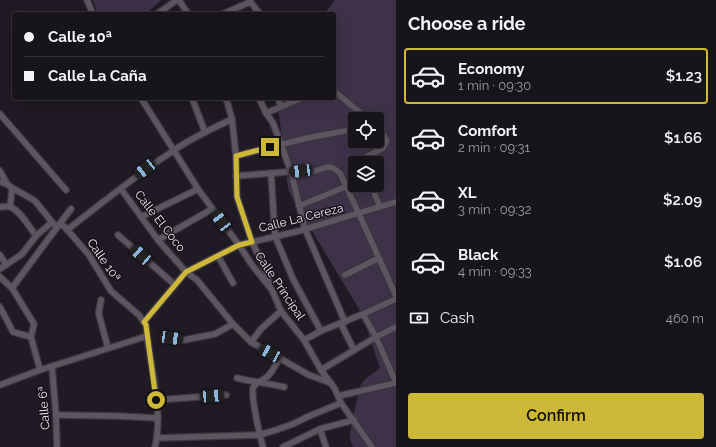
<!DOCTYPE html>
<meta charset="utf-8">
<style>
:root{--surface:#17141a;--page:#242127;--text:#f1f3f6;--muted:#9e9ea2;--line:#363339;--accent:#ceb837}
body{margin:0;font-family:Raleway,sans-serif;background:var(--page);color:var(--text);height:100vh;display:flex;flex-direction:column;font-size:15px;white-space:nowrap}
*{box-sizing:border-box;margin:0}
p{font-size:13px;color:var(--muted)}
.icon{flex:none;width:22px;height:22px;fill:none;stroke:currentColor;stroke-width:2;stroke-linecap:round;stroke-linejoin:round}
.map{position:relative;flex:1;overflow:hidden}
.drawer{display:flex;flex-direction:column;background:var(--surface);width:320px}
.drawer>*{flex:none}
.guide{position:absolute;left:12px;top:12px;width:324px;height:88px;border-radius:4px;box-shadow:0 4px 16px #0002,0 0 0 1px var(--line);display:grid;align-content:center;height:88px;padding:0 12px;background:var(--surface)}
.buttons{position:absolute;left:348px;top:112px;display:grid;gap:8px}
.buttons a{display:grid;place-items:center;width:36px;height:36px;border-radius:4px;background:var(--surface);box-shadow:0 4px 16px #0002,0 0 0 1px var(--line);font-size:20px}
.end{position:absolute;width:18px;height:18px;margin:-9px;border:5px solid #ceb837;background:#111;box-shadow:0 0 0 2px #111}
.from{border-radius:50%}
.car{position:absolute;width:12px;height:24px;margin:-12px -6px;border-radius:5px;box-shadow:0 0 3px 1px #0007;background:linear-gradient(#222 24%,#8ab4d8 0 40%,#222 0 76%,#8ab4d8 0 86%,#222 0)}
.guide b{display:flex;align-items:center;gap:14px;height:38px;font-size:15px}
.guide b+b{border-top:1px solid var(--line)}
.guide i{width:10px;height:10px;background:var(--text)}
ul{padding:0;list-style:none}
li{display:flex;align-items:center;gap:12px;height:56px;margin:0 8px 6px;padding:0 4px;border:2px solid transparent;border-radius:4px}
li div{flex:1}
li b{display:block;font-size:15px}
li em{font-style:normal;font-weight:600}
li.current{border-color:var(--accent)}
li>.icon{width:36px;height:36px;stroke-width:1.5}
h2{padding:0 12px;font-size:18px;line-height:48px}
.pay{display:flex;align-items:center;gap:10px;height:44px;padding:0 12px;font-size:15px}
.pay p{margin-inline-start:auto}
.button{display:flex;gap:8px;margin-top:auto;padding:8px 12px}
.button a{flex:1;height:46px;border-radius:4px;background:var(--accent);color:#111;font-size:16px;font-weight:600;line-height:46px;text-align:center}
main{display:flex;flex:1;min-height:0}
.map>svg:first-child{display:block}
.green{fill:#3e3249;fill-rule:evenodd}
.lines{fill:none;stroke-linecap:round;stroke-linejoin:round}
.minor-casing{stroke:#3b373e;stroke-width:8}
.minor{stroke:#5c5661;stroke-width:5.5}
.route{stroke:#ceb837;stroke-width:5}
.labels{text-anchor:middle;stroke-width:3;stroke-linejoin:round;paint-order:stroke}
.street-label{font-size:12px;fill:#ebe8ee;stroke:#16111a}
</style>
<main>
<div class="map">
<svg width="396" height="447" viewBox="0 0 396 447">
<rect width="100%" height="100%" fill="#1f1a23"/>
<g class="green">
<polygon points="93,0 161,0 146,14 98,14"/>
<path d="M335,0h61v447h-43l-3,-8v-5l9,-46 5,-8 16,-12 -18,-54 -71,-118 -3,-8 -11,-90h57v-84h-10zM355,119h22v22h-22zM355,163h22v22h-22z"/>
</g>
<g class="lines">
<defs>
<g id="minor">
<polyline points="87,0 93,14"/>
<polyline points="179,0 188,14"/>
<polyline points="249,0 260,14"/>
<polyline points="157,14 177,0"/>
<polyline points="223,14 250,2"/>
<polyline points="334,91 368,119"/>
<polyline points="141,98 198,189 239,245 252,265 272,290 281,311 304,340 321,370 335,389 341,403 372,447"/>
<polyline points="192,98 205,132"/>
<polyline points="226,98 232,119 236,156 237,197 252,242 265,269 270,286"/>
<polyline points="259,98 266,113 273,123 281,144 291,172 305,229 345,322"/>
<polyline points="278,98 281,107"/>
<polyline points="266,113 302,98"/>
<polyline points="0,114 66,190"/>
<polyline points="236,156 307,138 350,130 355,127"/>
<polyline points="361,163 364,158 383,148 387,141 383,134 377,127"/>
<polyline points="0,171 7,184"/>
<polyline points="271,173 275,236 293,279 321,331"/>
<polyline points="236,176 287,172 315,171 327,167 333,168 340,173 359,214 396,296"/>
<polyline points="0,182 7,184 12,188 25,195 35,201 52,222"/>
<polyline points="371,185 380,207"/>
<polyline points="121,189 158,240 186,272 197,280 233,324 251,342 309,375 331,383"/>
<polyline points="299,206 345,187"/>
<path d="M0,207c3,0 7,-1 10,0 10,3 20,21 26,29"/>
<polyline points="10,207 12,188"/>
<polyline points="141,217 198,189"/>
<path d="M67,230c35,-27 69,-55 106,-79 18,-13 39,-22 59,-32"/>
<polyline points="118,235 175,285"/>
<polyline points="158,240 212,209"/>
<polyline points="0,255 6,265"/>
<polyline points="218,256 233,283"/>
<polyline points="0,269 22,254 36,236 52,222 55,225 58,226 71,209"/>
<polyline points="345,275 379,258"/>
<polyline points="0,277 12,288 34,324 31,337 40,370"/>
<path d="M12,288l46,-62 3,-1 3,1 25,29 22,36 28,24 7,10c3,39 18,84 9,122"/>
<polyline points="101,300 99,311 99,315 108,348"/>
<polyline points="0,307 13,332 31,337"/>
<polyline points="363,314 376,337 396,383"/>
<polyline points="144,322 186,272 239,245 299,231 396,202"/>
<polyline points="341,324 354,350"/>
<polyline points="171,338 184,340 215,334 233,324"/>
<polyline points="304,340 321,331 363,314 396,299"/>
<polyline points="251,342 261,329 281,311"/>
<polyline points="52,367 56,415 57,447"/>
<polyline points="321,370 376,337 396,327"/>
<path d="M237,378c15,4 31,5 47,9"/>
<polyline points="0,385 40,370 147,336"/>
<polyline points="338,396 396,383"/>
<polyline points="156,400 226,395"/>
<polyline points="56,415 116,416 158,418"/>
<polyline points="320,429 326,447"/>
<polyline points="157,438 259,435 276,430 293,424 307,417 341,403"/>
<path d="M263,447c-3,-10 -12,-50 -10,-59 3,-7 10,-7 14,-11 5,-4 9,-13 12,-18"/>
<polyline points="283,447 320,429 354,420"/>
</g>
</defs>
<use href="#minor" class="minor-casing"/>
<use href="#minor" class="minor"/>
</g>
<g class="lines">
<polyline class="route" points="156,400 146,325 144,322 186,272 239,245 252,242 237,197 236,156 270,147"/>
</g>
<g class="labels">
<g class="street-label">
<text transform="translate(301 218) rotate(-14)" y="4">Calle La Cereza</text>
<text transform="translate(160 221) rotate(52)" y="4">Calle El Coco</text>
<text transform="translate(104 260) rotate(55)" y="4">Calle 10ª</text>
<text transform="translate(280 286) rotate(56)" y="4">Calle Principal</text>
<text transform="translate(44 408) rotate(-94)" y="4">Calle 6ª</text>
</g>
</g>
</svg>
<div class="buttons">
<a><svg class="icon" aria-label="locate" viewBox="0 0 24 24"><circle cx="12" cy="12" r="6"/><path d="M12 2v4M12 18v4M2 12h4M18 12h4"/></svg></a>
<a><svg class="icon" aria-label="layers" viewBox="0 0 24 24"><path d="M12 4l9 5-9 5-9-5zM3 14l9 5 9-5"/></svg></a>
</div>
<i class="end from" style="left:156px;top:400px"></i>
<i class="end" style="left:270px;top:147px"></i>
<i class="car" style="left:145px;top:169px;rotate:232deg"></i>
<i class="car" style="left:301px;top:171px;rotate:263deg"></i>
<i class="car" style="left:221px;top:221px;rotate:323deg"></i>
<i class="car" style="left:141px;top:255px;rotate:312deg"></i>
<i class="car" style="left:171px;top:338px;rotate:98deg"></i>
<i class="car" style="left:270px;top:353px;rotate:299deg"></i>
<i class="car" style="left:212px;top:396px;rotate:86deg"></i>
<div class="guide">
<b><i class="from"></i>Calle 10ª</b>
<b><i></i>Calle La Caña</b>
</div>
</div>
<section class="drawer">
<h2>Choose a ride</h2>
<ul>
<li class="current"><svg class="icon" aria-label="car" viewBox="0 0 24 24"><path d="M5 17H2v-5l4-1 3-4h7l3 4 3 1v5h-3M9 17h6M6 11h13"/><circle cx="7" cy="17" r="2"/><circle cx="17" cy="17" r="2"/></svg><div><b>Economy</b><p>1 min · 09:30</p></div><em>$1.23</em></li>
<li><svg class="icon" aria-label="car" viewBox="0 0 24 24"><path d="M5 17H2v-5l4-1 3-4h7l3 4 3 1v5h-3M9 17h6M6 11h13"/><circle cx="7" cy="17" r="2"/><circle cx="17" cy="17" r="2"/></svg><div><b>Comfort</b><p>2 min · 09:31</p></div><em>$1.66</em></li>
<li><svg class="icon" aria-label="car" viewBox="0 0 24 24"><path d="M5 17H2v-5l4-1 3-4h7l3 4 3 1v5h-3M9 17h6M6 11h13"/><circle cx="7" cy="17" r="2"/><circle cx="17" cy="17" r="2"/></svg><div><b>XL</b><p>3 min · 09:32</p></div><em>$2.09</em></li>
<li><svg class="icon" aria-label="car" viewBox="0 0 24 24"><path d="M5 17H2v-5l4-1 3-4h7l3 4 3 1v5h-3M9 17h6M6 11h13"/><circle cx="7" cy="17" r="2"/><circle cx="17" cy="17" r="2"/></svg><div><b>Black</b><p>4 min · 09:33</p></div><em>$1.06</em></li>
</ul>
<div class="pay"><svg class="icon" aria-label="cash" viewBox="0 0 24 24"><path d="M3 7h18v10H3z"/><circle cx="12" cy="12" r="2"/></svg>Cash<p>460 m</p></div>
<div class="button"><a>Confirm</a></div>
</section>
</main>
